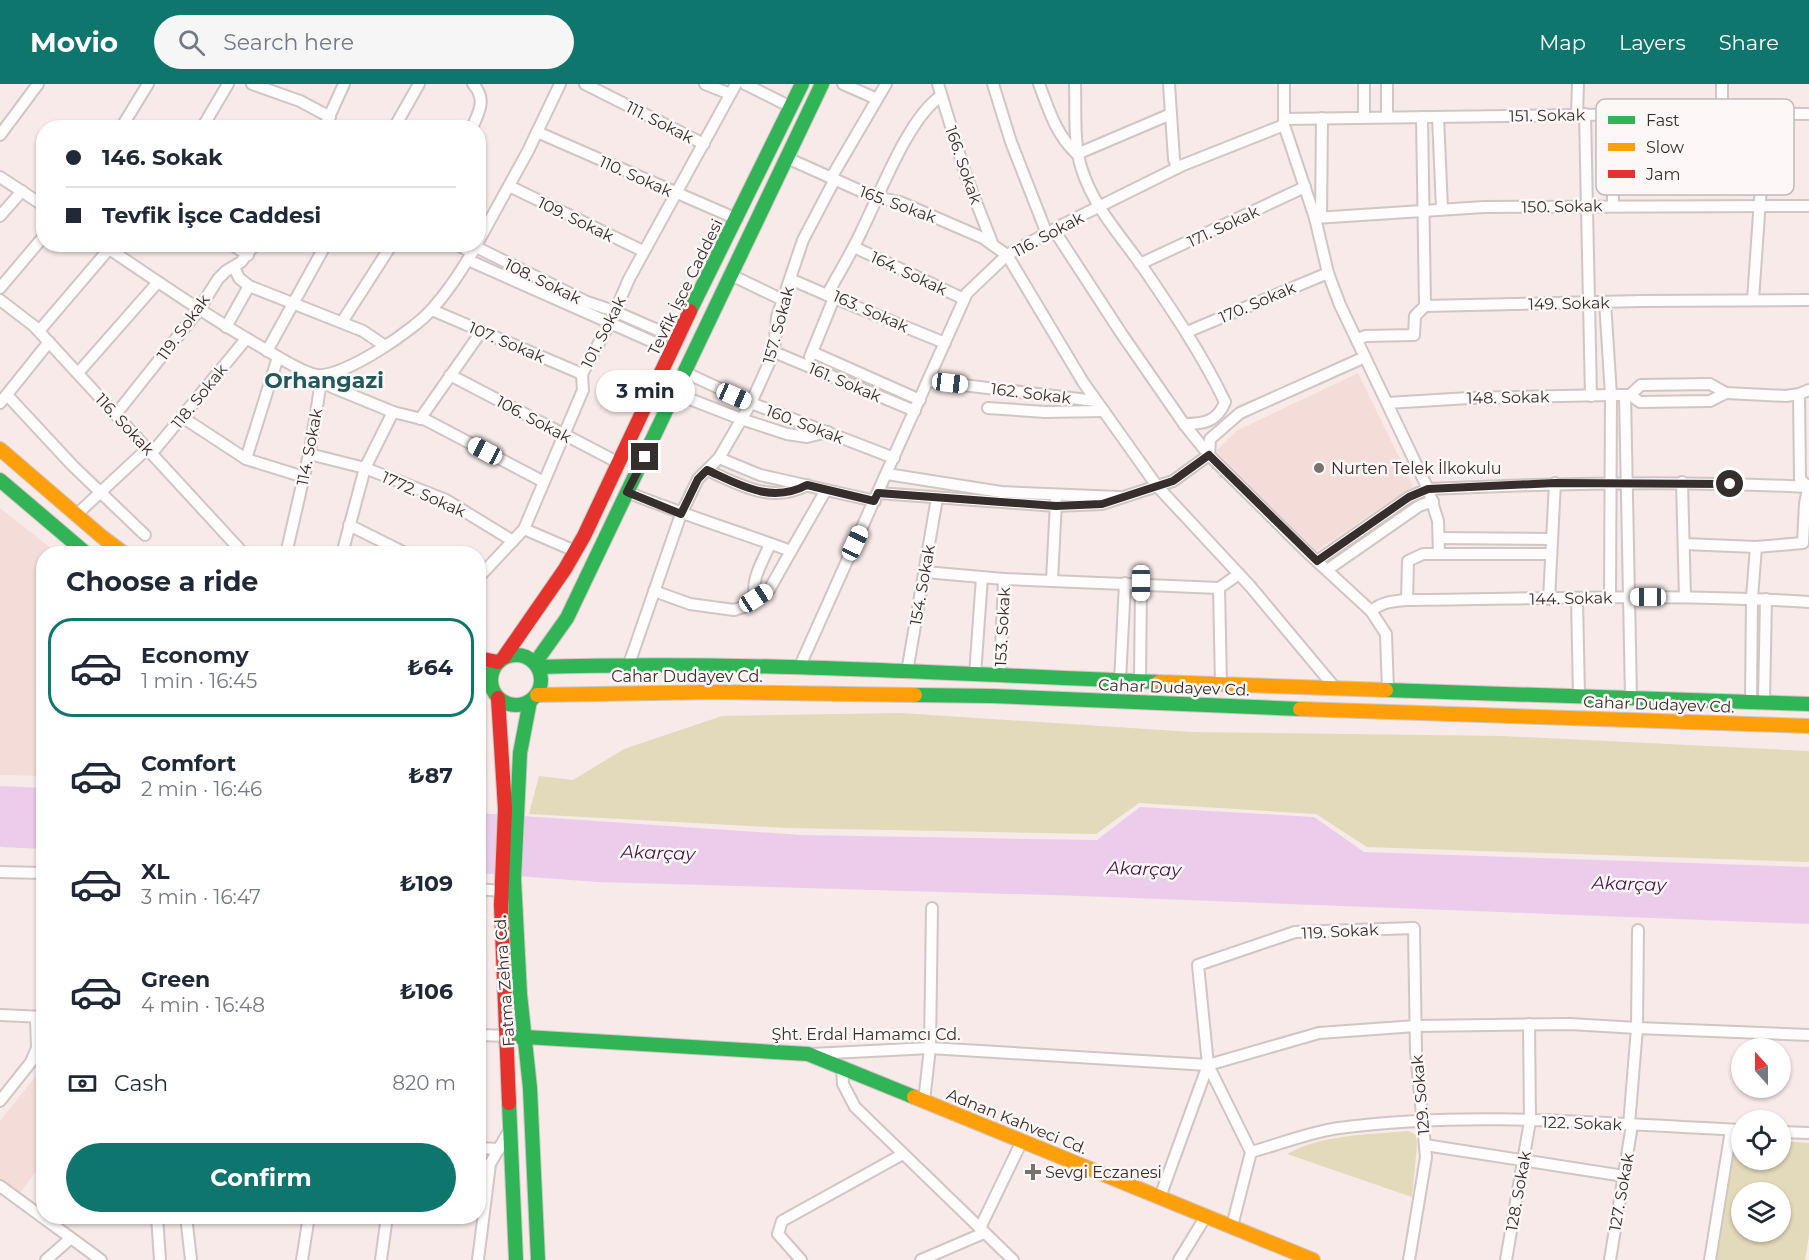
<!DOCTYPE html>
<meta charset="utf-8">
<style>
:root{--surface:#fff;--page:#f6f6f7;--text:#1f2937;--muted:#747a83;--line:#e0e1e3;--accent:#0f766e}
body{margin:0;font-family:Montserrat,sans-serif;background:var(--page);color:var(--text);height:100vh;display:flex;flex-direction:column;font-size:22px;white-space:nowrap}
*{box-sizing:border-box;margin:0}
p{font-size:20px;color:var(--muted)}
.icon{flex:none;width:33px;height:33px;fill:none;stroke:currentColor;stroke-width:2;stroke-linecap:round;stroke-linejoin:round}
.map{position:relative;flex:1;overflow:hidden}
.drawer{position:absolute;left:36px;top:462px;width:450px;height:678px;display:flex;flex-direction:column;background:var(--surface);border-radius:24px;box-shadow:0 2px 4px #0004}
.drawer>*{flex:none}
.hud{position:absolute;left:36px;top:36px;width:450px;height:132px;border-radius:24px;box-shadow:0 2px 4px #0004;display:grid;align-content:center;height:132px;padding:0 30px;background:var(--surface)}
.needle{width:39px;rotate:339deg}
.buttons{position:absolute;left:1731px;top:954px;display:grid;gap:12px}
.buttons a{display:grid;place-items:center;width:60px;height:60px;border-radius:50%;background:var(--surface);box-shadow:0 2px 4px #0004;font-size:30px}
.end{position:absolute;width:27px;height:27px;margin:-14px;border:8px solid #362e2c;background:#fff;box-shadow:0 0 0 3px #fff}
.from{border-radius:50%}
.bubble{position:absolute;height:42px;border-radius:21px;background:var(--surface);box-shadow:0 2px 4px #0004;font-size:20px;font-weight:700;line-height:42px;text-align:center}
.car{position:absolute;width:18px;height:36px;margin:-18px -9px;border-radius:8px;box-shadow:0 0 4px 2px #0007;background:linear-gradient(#fff 24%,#345 0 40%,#fff 0 76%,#345 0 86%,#fff 0)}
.hud b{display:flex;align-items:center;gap:21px;height:57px;font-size:22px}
.hud b+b{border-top:2px solid var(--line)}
.hud i{width:15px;height:15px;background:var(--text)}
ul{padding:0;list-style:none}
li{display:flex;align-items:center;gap:18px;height:99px;margin:0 12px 9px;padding:0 18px;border:3px solid transparent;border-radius:24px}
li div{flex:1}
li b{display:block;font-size:22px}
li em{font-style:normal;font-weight:700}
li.current{border-color:var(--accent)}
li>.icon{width:54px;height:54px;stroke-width:1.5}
h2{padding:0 30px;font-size:27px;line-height:72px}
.pay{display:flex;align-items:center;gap:15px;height:66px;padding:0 30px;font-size:22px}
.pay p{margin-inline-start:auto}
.cta{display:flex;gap:12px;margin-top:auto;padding:12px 30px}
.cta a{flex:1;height:69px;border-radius:36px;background:var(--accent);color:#fff;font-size:24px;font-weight:700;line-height:69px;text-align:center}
header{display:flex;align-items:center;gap:36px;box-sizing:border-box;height:84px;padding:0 30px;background:var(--accent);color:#fff}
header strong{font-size:28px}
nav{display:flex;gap:33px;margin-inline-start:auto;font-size:21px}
.search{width:420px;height:54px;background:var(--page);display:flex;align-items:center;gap:15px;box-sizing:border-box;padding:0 21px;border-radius:33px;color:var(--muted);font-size:22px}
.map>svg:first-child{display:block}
.built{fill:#f4ddd9}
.green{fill:#e3d9bb;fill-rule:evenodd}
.water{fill:#eccceb}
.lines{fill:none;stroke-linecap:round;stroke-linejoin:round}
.street-casing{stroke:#d0c6c4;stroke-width:14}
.fast-casing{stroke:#d0c6c4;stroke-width:16}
.slow-casing{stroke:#d0c6c4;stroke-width:16}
.jam-casing{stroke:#d0c6c4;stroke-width:16}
.street{stroke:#fefcfc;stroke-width:10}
.fast{stroke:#30b455;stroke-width:14}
.slow{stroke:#ff9f0a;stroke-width:14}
.jam{stroke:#e5322d;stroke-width:14}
.route{stroke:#362e2c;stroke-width:8}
.poi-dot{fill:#7a706e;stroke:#fdf8f7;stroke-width:2}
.labels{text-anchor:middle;stroke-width:5;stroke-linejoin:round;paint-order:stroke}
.street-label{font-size:16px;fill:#362e2c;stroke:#fdf8f7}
.poi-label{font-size:16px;fill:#362e2c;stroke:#fdf8f7;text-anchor:start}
.water-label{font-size:18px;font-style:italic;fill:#431249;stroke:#fdf8f7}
.district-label{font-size:22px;font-weight:bold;fill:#205a5f;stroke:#fdf8f7}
.key{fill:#fdf8f7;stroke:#c1bbba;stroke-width:1.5}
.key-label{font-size:16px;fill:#362e2c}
</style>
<header>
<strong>Movio</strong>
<div class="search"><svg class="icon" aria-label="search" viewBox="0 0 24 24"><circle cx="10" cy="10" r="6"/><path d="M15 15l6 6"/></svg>Search here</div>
<nav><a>Map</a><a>Layers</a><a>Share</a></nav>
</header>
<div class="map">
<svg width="1809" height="1176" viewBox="0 0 1809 1176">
<rect width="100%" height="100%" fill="#f7eae8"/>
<g class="built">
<polygon points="1358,289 1413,402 1316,467 1216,367 1236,347"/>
<polygon points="0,424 57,469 44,470 43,692 0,691"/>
<polygon points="40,987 43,990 43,1078 19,1110 0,1095 0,1037"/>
</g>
<g class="green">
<polygon points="901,629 1192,648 1501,652 1809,667 1809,778 1367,763 1316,730 1139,719 1096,750 789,744 529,730 539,692 573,696 624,665 722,632"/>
<path d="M1408,1047l8,4 1,10 -5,52 -125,-43c36,-20 81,-19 121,-23z"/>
<path d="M1737,1055h4l1,21h38l1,-19 28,2v93l-4,24h-90zM1742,1108h38v40h-38z"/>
</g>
<g class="water">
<polygon points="0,702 43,704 43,765 0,763"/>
<polygon points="1140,723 1314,733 1364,768 1809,783 1809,840 1081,812 597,798 479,789 478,729 802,751 1097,756"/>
</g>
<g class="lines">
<defs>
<g id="street">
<polyline points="252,0 300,17 330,33"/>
<polyline points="585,0 704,60"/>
<polyline points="705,0 730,10"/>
<polyline points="745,0 791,23"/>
<polyline points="843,0 877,15"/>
<polyline points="938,0 967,95 993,161"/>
<polyline points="993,0 1011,58 1047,150"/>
<path d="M1039,0c10,26 17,51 38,70l94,-40"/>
<path d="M1075,0c1,28 -2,59 7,86 12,37 38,65 60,96 30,44 60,88 83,136 -8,20 -21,22 -41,22"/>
<polyline points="1169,0 1174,75 1177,84"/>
<polyline points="1284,0 1284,41 1315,134 1328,189 1340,221 1428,405 1438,437 1439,470 1423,470 1408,477 1407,516"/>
<polyline points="1387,0 1387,33"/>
<polyline points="1722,0 1722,29"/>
<path d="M941,12c-33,22 -61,98 -79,134 -10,22 -23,43 -35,65l118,48"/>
<polyline points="1577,30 1578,0"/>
<polyline points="1585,30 1591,312"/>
<polyline points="1612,30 1613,121"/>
<polyline points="1364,33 1364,0"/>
<polyline points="1422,33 1425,222 1641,217 1809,216"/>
<polyline points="1438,33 1442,125"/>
<polyline points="1284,35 1722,29 1809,30"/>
<polyline points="121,44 148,0"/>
<polyline points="202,44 228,0"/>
<polyline points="324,44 344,0"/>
<polyline points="394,44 419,0"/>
<path d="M472,44c7,-16 15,-29 1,-44"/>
<polyline points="537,48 737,135"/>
<polyline points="0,51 38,0"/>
<polyline points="787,74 874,113 900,118 983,154 1007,171 1083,298 1157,402 1250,502 1336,605"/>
<polyline points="0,93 44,122"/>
<polyline points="831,94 886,0"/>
<polyline points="509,102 643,167"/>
<polyline points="0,132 22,107"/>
<polyline points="1321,133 1322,34"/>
<polyline points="1315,134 1484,123 1809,122"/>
<polyline points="1054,146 1121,249 1184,340 1209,371 1307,468 1371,527 1386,550 1388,607"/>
<polyline points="478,158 528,67 560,0"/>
<path d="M102,160c53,36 105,72 161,104 13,8 39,24 53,27 26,4 100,-46 117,-67 17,-19 31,-41 44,-64"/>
<polyline points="231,160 248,171"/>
<polyline points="456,160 472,169"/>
<polyline points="476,163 587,218 614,227 678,255"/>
<polyline points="854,163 964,215"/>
<polyline points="468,176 671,266"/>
<polyline points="1140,180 1305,103"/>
<polyline points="234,183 239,194 249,202 363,247 385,262"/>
<polyline points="731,191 783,216"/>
<polyline points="790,195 827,211"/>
<polyline points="0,204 44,152"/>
<polyline points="0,216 34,242 244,470"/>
<polyline points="1753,216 1766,30"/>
<polyline points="1605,218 1611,311 1610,514"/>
<polyline points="432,226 582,290"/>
<polyline points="342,238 392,160"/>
<polyline points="226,243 249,202"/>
<polyline points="39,247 109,165"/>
<polyline points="1187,248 1328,189"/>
<polyline points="1357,256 1365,252 1414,251 1415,232 1425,222"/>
<polyline points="267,267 326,160"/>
<polyline points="774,268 915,327"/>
<polyline points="812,268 920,316"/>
<polyline points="810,273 834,214"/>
<polyline points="684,288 751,319 894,374"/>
<polyline points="78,289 158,198"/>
<polyline points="450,291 619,379"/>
<polyline points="929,297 1096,317"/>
<polyline points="332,303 393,328 426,336 544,398"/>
<polyline points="674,309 741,335 787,350 807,353 828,348"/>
<polyline points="1799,310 1800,395 1807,402"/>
<polyline points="7,311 73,382 145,451"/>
<polyline points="1625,311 1631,613"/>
<polyline points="1630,311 1641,301 1710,300 1726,309 1786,312 1799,310 1809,306"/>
<polyline points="0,319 49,258"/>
<polyline points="1387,319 1469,314 1611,311 1630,311 1640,318 1710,317 1726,309"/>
<polyline points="988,324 1045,328 1104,327"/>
<polyline points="116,330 198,227 218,195 226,187 241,178 255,160"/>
<polyline points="182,333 246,375 304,393"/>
<polyline points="420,335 481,248"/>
<polyline points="152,369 246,255"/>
<polyline points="309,370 365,384 446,416 513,457"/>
<polyline points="719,374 760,391 875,417"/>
<polyline points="246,375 278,273"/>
<path d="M707,386c33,15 64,34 100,15"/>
<polyline points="887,390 1001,408 1119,413"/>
<polyline points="1682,398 1685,513"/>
<path d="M627,408c54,22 109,39 164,59l35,-61"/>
<polyline points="878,409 1056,422 1102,420 1173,397 1209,371 1210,355 1240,329 1365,273"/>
<polyline points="76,431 148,364"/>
<polyline points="349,441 407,470"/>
<polyline points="524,445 575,467"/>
<polyline points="1439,454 1552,455"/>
<polyline points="1684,460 1756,463"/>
<polyline points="286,470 310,366 320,304 315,291"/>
<polyline points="342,470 365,384 393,328"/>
<polyline points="1439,470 1551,470"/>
<path d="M1317,477l92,-64 19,-8c127,-6 253,-9 379,-2"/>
<polyline points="1327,486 1419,422 1433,417"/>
<polyline points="925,488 1004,495 1219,504 1221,600"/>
<polyline points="478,494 524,445 583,306 582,290 610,239 629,195 736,0"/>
<polyline points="1052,497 1056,417"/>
<polyline points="1219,504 1239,490"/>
<polyline points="654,507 690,520 734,526 746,522 769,506 791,467"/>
<path d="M756,514c-7,-16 8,-39 14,-54"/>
<polyline points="1549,515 1555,399"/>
<polyline points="1577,515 1579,612"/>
<path d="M1371,527c11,-9 22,-10 36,-11 134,-1 268,-7 402,2"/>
<polyline points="629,580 681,430 698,395 719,374 751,319 774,268 777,233 803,156 835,95"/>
<polyline points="799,584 967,209 1007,171 1064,140 1183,81 1284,41"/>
<polyline points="907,588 937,414"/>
<polyline points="975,591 982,493"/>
<polyline points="1000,592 1004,495"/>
<polyline points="1120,597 1125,499"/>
<polyline points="1140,597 1141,499"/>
<polyline points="1751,616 1752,514 1756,463 1803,459 1805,419 1809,401"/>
<polyline points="1764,617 1766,515"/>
<polyline points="0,788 44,789"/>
<polyline points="478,805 501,807"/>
<polyline points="0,931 44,933"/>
<polyline points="478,951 508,952"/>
<polyline points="812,970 930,964 1208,981 1319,949 1416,942 1570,940 1637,944 1638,846"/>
<polyline points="842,983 843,1000 855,1023 1013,1176"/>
<polyline points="0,1017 31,978 37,964 36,933"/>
<polyline points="924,1017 930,964 932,824"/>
<polyline points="1629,1041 1637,944 1809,951"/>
<polyline points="1780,1048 1809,1049"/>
<polyline points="1425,1061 1624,1092"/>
<polyline points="478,1064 499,1065"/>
<path d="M1251,1068c29,-8 59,-20 88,-24 133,-18 269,-4 403,2"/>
<polyline points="0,1102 101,1176"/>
<polyline points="1160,1113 1208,981"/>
<polyline points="157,1132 160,1176"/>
<polyline points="186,1132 191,1176"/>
<polyline points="1232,1142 1251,1068 1208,981 1198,881 1295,848 1414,844 1416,968 1426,1073 1409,1176"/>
<polyline points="980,1144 1022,1057"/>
<polyline points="46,1176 71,1154"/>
<polyline points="302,1176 309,1132"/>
<polyline points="381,1176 387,1132"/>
<polyline points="478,1176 490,1080 509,1047"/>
<polyline points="801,1176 778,1150 782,1137 903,1070"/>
<polyline points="921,1176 984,1149"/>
<polyline points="1179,1176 1206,1132"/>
<polyline points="1506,1176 1530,1037 1529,940"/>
<polyline points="1610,1176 1632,1041"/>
<polyline points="1710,1176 1731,1046"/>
</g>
<g id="fast">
<polyline points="690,227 802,0"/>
<polyline points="0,396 87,470"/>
<circle cx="516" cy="596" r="25"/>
<polyline points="535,579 567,534 822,0"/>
<path d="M538,583c207,-7 414,7 621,15"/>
<polyline points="1386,606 1809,620"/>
<polyline points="915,611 992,612 1300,625"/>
<polyline points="530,617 520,669 514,795 520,910 530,1004 538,1176"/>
<polyline points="508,952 808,970 914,1013"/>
<polyline points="509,1019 516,1176"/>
</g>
<g id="slow">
<polyline points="0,365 101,452 125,470"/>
<polyline points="1159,598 1386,606"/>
<polyline points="537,611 716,608 915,611"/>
<polyline points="1300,625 1809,642"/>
<polyline points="914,1013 1313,1176"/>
</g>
<g id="jam">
<polyline points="504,573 565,485 584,452 690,227"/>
<polyline points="478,574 498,578"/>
<polyline points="498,614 505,725 501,821 509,1019"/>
</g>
</defs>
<use href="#street" class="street-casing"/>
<use href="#fast" class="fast-casing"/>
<use href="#slow" class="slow-casing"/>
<use href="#jam" class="jam-casing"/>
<use href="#street" class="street"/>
<use href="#fast" class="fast"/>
<use href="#slow" class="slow"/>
<use href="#jam" class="jam"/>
</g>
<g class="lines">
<path class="route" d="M645,373l-18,35 54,22 17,-35 9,-9c33,15 64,34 100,15l67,16 4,-8 178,13 46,-2 71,-23 36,-26 108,106 92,-64 19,-8 127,-6 175,1"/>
</g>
<g class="poi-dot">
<circle cx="1319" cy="384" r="6"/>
<path d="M1030 1079h6v6h6v6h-6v6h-6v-6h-6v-6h6z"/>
</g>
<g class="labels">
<g class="street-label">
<text transform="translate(1547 31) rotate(-1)" y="6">151. Sokak</text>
<text transform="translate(660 38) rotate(27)" y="6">111. Sokak</text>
<text transform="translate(964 81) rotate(71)" y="6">166. Sokak</text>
<text transform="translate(636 92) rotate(24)" y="6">110. Sokak</text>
<text transform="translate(898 120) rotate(20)" y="6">165. Sokak</text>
<text transform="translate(1562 122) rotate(-1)" y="6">150. Sokak</text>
<text transform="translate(576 135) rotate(26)" y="6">109. Sokak</text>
<text transform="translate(1223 142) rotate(-25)" y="6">171. Sokak</text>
<text transform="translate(1048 150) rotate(-28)" y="6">116. Sokak</text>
<text transform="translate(909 189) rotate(25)" y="6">164. Sokak</text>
<text transform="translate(543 197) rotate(26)" y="6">108. Sokak</text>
<text transform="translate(685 203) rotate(-64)" y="6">Tevfik İşce Caddesi</text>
<text transform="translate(1257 218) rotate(-23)" y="6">170. Sokak</text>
<text transform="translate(1569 219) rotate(-1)" y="6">149. Sokak</text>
<text transform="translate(871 227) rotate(24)" y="6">163. Sokak</text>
<text transform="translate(778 241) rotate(-75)" y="6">157. Sokak</text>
<text transform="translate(183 243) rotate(-54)" y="6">119. Sokak</text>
<text transform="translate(603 248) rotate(-63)" y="6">101. Sokak</text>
<text transform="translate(507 258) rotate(23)" y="6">107. Sokak</text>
<text transform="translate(845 298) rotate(23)" y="6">161. Sokak</text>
<text transform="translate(1031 309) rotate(7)" y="6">162. Sokak</text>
<text transform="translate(199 312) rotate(-51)" y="6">118. Sokak</text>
<text transform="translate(1508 313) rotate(-1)" y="6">148. Sokak</text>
<text transform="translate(534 335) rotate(28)" y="6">106. Sokak</text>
<text transform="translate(125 340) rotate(47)" y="6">116. Sokak</text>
<text transform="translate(805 340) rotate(21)" y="6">160. Sokak</text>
<text transform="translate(309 363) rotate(-79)" y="6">114. Sokak</text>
<text transform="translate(424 410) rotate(24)" y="6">1772. Sokak</text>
<text transform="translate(922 501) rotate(-80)" y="6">154. Sokak</text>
<text transform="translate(1571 514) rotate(-1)" y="6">144. Sokak</text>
<text transform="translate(1002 543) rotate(-87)" y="6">153. Sokak</text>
<text x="687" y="598">Cahar Dudayev Cd.</text>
<text transform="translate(1174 603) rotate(2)" y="6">Cahar Dudayev Cd.</text>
<text transform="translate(1659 620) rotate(2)" y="6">Cahar Dudayev Cd.</text>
<text transform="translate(1340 847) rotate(-3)" y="6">119. Sokak</text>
<text transform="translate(504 897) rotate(-94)" y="6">Fatma Zehra Cd.</text>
<text x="866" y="956">Şht. Erdal Hamamcı Cd.</text>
<text transform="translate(1420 1011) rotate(-95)" y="6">129. Sokak</text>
<text transform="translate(1017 1037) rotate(22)" y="6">Adnan Kahveci Cd.</text>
<text transform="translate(1582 1039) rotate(2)" y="6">122. Sokak</text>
<text transform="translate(1518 1107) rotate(-80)" y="6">128. Sokak</text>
<text transform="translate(1621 1108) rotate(-80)" y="6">127. Sokak</text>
</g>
<g class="poi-label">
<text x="1331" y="390">Nurten Telek İlkokulu</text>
<text x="1045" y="1094">Sevgi Eczanesi</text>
</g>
<g class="water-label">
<text transform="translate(658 769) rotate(2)" y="6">Akarçay</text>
<text transform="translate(1144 785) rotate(2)" y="6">Akarçay</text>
<text transform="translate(1629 800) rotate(2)" y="6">Akarçay</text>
</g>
<g class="district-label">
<text x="324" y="304">Orhangazi</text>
</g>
</g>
<rect x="1596" y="15" width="198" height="96" rx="9" class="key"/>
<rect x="1608" y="32" width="27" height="8" fill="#30b455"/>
<rect x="1608" y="59" width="27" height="8" fill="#ff9f0a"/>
<rect x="1608" y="86" width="27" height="8" fill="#e5322d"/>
<g class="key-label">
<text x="1646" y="42">Fast</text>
<text x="1646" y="69">Slow</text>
<text x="1646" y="96">Jam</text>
</g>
</svg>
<div class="buttons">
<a><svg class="needle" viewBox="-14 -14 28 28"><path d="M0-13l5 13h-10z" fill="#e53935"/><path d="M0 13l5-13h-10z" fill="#747a83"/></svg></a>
<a><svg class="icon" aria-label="locate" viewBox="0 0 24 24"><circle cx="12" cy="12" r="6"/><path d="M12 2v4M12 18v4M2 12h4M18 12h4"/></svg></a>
<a><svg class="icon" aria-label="layers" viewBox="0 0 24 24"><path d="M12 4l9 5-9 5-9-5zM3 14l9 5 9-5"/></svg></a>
</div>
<i class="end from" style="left:1730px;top:400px"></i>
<i class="end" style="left:645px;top:373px"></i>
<div class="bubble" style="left:596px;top:286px;width:99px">3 min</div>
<i class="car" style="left:950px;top:299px;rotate:97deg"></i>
<i class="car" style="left:734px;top:312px;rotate:114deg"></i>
<i class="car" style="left:485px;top:367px;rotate:298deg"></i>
<i class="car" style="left:855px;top:459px;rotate:25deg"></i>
<i class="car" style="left:1141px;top:499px;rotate:180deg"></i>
<i class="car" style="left:1648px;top:513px;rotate:270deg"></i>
<i class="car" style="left:756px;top:514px;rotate:57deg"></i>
<div class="hud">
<b><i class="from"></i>146. Sokak</b>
<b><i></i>Tevfik İşce Caddesi</b>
</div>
<section class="drawer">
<h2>Choose a ride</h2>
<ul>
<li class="current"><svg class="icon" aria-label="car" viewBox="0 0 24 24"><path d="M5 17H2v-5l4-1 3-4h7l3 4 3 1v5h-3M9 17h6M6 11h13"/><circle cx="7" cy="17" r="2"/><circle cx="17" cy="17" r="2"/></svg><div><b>Economy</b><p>1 min · 16:45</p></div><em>₺64</em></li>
<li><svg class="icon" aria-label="car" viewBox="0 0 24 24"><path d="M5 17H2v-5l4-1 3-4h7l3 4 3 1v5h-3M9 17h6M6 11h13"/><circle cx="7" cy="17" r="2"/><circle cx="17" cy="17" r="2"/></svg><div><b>Comfort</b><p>2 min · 16:46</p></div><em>₺87</em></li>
<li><svg class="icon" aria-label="car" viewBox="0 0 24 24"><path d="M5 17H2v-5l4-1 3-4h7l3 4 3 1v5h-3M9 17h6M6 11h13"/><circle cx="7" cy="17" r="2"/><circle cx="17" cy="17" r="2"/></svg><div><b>XL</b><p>3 min · 16:47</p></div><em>₺109</em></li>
<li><svg class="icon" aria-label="car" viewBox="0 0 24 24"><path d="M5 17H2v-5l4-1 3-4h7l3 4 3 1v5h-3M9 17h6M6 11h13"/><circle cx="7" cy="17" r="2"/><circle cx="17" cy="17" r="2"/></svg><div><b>Green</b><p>4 min · 16:48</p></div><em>₺106</em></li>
</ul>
<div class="pay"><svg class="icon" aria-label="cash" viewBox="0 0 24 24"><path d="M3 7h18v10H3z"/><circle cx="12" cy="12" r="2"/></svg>Cash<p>820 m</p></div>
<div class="cta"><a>Confirm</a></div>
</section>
</div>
